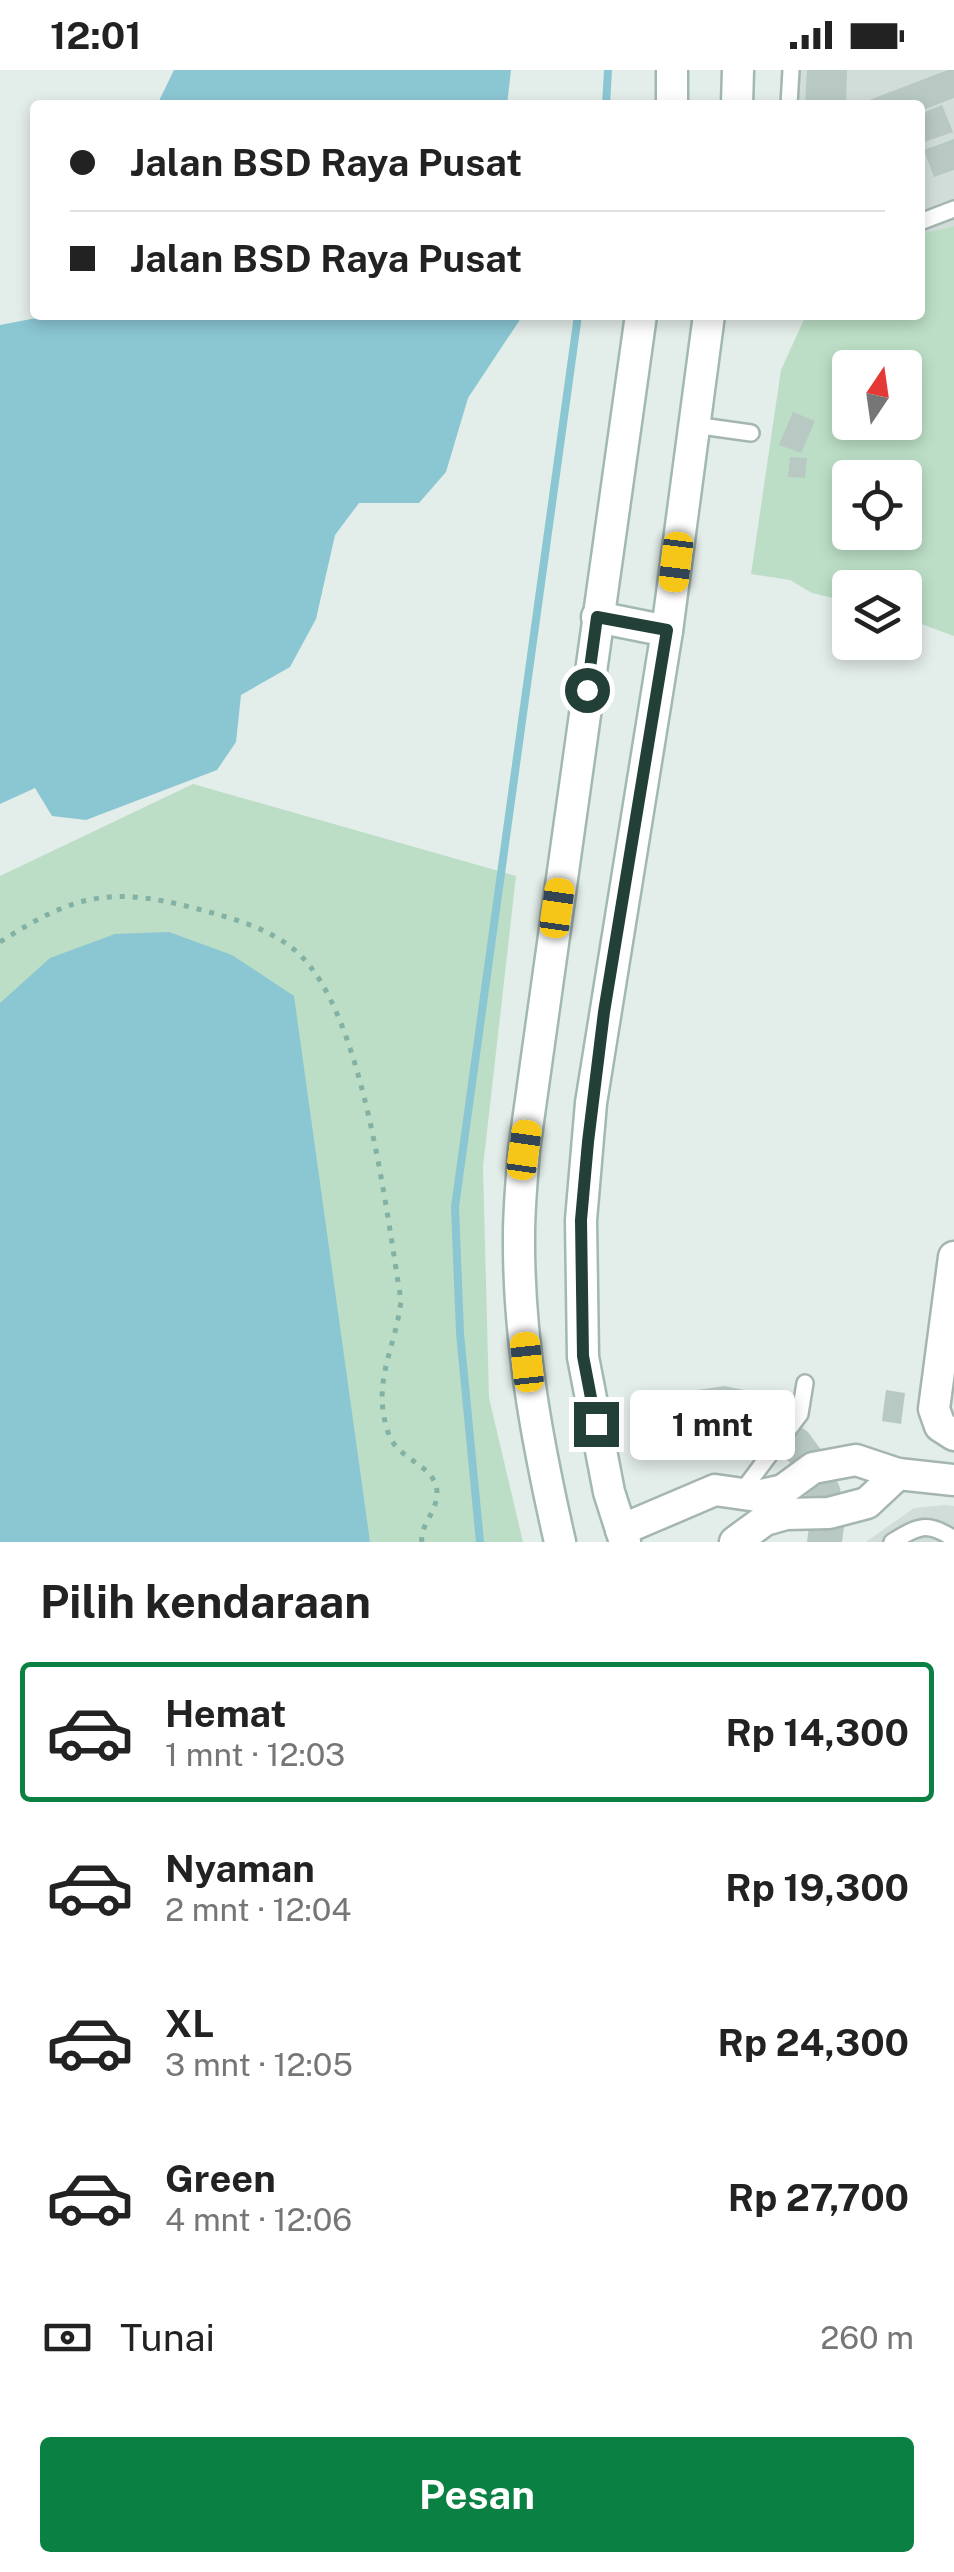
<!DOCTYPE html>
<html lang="id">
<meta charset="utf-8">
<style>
:root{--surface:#fff;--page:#f2f2f2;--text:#222;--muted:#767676;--line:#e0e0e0;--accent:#0b8043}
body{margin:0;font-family:"Public Sans",sans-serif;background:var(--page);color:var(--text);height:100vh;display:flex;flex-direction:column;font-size:38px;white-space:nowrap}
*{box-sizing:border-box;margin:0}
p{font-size:32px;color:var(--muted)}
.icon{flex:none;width:55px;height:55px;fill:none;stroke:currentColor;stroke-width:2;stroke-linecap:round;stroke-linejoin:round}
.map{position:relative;height:1472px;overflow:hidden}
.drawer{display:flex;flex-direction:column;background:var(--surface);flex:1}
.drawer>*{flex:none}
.guide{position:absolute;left:30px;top:30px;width:895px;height:220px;border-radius:10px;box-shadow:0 5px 15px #0003;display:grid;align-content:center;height:220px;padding:0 40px;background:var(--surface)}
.needle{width:65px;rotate:13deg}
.tools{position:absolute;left:832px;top:280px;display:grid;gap:20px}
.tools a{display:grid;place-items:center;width:90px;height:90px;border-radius:10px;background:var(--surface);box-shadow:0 5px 15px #0003;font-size:50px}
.end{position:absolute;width:45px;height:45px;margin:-22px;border:12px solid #223f38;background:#fff;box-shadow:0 0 0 5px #fff}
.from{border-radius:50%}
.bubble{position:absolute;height:70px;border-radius:10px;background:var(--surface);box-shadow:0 5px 15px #0003;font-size:32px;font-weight:700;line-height:70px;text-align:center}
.car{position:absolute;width:30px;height:60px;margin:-30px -15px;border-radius:12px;box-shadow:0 0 8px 2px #0007;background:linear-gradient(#f5c518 24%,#345 0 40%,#f5c518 0 76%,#345 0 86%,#f5c518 0)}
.guide b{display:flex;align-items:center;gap:35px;height:95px;font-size:38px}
.guide b+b{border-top:2px solid var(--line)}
.guide i{width:25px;height:25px;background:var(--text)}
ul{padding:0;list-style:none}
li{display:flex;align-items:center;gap:30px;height:140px;margin:0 20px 15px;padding:0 20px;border:5px solid transparent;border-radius:10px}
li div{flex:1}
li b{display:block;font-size:38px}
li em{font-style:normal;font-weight:700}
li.active{border-color:var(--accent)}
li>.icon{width:90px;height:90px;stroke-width:1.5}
h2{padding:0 40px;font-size:45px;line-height:120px}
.pay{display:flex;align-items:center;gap:25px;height:110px;padding:0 40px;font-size:38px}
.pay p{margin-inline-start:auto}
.cta{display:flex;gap:20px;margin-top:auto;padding:20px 40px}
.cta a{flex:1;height:115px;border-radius:10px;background:var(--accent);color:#fff;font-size:40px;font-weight:700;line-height:115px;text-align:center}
.status{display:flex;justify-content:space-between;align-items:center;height:70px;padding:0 50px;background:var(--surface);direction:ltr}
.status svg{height:28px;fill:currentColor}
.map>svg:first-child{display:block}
.built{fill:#d1ddd8}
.green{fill:#bcdec6;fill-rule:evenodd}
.water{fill:#8bc6d3}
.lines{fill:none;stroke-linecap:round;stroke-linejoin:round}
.stream{stroke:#8bc6d3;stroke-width:8}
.building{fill:#b8c8c2}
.service-casing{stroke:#a5b5b0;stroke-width:20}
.minor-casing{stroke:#a5b5b0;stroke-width:35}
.secondary-casing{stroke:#a1b9b1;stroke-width:35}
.path{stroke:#83b1a4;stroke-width:5;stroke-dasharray:5 8;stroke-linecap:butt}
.service{stroke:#fff;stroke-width:15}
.minor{stroke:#fff;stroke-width:30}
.secondary{stroke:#fff;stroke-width:30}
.route{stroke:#223f38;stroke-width:12}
</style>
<div class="status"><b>12:01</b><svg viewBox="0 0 49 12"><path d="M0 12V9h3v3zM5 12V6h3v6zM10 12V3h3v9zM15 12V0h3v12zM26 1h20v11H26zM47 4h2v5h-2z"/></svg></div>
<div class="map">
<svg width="954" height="1472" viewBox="0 0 954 1472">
<rect width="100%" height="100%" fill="#e3ede9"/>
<g class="built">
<polygon points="782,0 954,0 954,156 920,164 920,35 780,35"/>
<polygon points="946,1435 954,1436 954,1472 866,1472 914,1438"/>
</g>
<g class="green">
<path d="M954,156v410l-49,-18v-30h-55v14l-38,-9 -22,-13 -39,-6 30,-204 25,-55h114v-81zM850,298h55v54h-55zM850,408h55v54h-55z"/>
<polygon points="193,714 516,806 483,1097 489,1328 523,1472 0,1472 0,806"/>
</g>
<g class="water">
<polygon points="174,0 511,0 507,35 157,35"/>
<polygon points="52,245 523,245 468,328 446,402 419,433 359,433 335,465 316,549 290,597 241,625 236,672 217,700 86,750 52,746 35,718 0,734 0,255"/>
<polygon points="169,862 232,885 294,926 370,1472 0,1472 0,933 50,888 115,864"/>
</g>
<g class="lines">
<g class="stream">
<polyline points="606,35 608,0"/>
<polyline points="480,1472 460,1263 455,1137 578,245"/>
</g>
</g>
<g class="building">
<polygon points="807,0 847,0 846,35 805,35"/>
<polygon points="948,0 954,0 954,28 920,41 920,35 856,35"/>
<polygon points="942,35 953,62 922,73 920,44"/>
<polygon points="954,69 954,100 934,107 924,80"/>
<polygon points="793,342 815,351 801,383 779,375"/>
<polygon points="790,387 807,388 805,408 788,407"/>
<polygon points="724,1316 755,1322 752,1330 781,1343 808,1362 827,1388 840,1418 845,1449 842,1472 807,1472 810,1448 805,1420 792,1395 772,1375 748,1361 720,1355 692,1358 687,1331 698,1329 697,1320"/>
<polygon points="886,1320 905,1323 901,1354 882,1351"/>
</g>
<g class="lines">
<defs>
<g id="service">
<polyline points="789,35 791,0"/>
<polyline points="920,152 954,139"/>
<polyline points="694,355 751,363"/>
<polyline points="740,1424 800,1344 805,1313"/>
<path d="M892,1472c26,-16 35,-21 62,-3"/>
</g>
<g id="minor">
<polyline points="954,1187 934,1339 940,1356 954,1365"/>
<polyline points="621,1460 715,1420 757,1426 783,1420 813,1398 856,1390 898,1404 954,1410"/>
<polyline points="735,1472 765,1450 786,1444 829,1443 867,1433 898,1404"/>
</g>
<g id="secondary">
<polyline points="672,0 672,35"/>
<polyline points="737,35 738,0"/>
<polyline points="597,547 667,561"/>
<path d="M560,1472c-23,-101 -42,-203 -41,-307 0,-28 3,-57 5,-85l117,-835"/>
<polyline points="625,1472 609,1422 583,1287 581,1150 591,1033 667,561 709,245"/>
</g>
</defs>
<use href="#service" class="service-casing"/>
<use href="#minor" class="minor-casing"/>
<use href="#secondary" class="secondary-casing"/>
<path class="path" d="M0,872c73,-47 110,-56 194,-34 37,10 75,19 104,45 66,61 88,258 103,347 -5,49 -31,82 -12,135 9,25 47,30 48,57 1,19 -18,34 -15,50"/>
<use href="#service" class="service"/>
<use href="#minor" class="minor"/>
<use href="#secondary" class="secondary"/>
</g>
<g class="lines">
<polyline class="route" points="587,620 597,547 667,560 604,942 588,1072 581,1150 583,1286 596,1354"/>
</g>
</svg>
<div class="tools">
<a><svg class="needle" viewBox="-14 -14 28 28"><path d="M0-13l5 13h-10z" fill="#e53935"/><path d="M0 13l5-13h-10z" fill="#767676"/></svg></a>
<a><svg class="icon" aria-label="locate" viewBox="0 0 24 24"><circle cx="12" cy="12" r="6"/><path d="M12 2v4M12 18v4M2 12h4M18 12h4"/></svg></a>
<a><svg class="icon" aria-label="layers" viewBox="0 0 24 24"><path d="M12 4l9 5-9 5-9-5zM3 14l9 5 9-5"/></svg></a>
</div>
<i class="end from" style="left:587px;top:620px"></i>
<i class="end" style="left:596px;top:1354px"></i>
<div class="bubble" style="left:630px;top:1320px;width:165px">1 mnt</div>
<i class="car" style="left:676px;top:492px;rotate:187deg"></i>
<i class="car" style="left:557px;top:838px;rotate:8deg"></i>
<i class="car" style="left:524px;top:1080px;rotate:8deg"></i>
<i class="car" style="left:527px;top:1292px;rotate:354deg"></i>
<div class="guide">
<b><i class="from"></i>Jalan BSD Raya Pusat</b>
<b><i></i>Jalan BSD Raya Pusat</b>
</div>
</div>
<section class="drawer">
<h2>Pilih kendaraan</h2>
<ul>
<li class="active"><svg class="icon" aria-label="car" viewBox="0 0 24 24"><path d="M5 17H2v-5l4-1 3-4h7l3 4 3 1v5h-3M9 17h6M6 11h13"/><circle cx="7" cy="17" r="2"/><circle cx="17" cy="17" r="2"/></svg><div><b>Hemat</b><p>1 mnt · 12:03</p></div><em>Rp 14,300</em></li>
<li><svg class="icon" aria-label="car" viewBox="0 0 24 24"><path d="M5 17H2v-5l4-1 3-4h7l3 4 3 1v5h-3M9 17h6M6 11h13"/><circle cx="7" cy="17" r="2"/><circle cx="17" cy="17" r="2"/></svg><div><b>Nyaman</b><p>2 mnt · 12:04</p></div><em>Rp 19,300</em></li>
<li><svg class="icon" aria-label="car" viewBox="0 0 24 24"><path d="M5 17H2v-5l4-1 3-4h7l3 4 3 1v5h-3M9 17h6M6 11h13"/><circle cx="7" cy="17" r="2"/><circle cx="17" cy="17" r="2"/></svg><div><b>XL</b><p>3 mnt · 12:05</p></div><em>Rp 24,300</em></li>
<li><svg class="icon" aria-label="car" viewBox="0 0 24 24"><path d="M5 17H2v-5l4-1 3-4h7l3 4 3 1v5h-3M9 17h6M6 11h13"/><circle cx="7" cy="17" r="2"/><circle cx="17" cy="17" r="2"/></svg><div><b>Green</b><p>4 mnt · 12:06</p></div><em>Rp 27,700</em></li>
</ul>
<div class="pay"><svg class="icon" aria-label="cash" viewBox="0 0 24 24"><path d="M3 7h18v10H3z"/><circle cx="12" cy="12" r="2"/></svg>Tunai<p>260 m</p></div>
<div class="cta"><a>Pesan</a></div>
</section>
